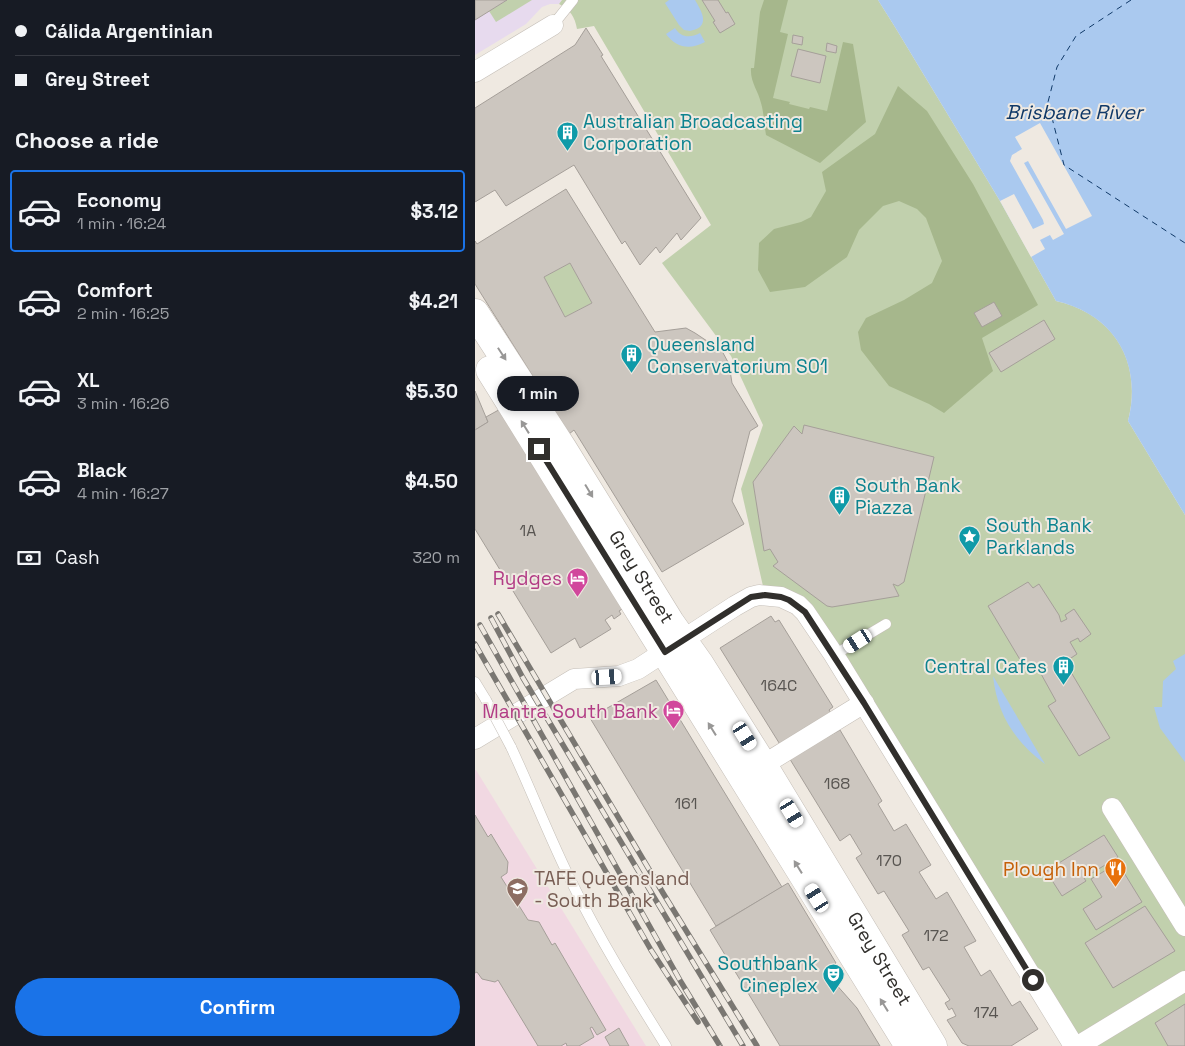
<!DOCTYPE html>
<meta charset="utf-8">
<style>
:root{--surface:#171b24;--page:#242831;--text:#f1f3f6;--muted:#9ea1a6;--line:#363941;--accent:#1a73e8}
body{margin:0;font-family:"Space Grotesk",sans-serif;background:var(--page);color:var(--text);height:100vh;display:flex;flex-direction:column;font-size:19px;white-space:nowrap}
*{box-sizing:border-box;margin:0}
p{font-size:16px;color:var(--muted)}
.icon{flex:none;width:28px;height:28px;fill:none;stroke:currentColor;stroke-width:2;stroke-linecap:round;stroke-linejoin:round}
.map{position:relative;flex:1;overflow:hidden}
.panel{display:flex;flex-direction:column;background:var(--surface);width:475px}
.panel>*{flex:none}
.top-card{display:grid;align-content:center;height:110px;padding:0 15px;background:var(--surface)}
.end{position:absolute;width:22px;height:22px;margin:-11px;border:6px solid #312f2c;background:#fff;box-shadow:0 0 0 2px #fff}
.from{border-radius:50%}
.bubble{position:absolute;height:35px;border-radius:18px;background:var(--surface);box-shadow:0 2px 8px #0003;font-size:16px;font-weight:600;line-height:35px;text-align:center}
.car{position:absolute;width:15px;height:30px;margin:-15px -8px;border-radius:6px;box-shadow:0 0 4px 1px #0007;background:linear-gradient(#fff 24%,#345 0 40%,#fff 0 76%,#345 0 86%,#fff 0)}
.top-card b{display:flex;align-items:center;gap:18px;height:48px;font-size:19px}
.top-card b+b{border-top:1px solid var(--line)}
.top-card i{width:12px;height:12px;background:var(--text)}
ul{padding:0;list-style:none}
li{display:flex;align-items:center;gap:15px;height:82px;margin:0 10px 8px;padding:0 5px;border:2px solid transparent;border-radius:5px}
li div{flex:1}
li b{display:block;font-size:19px}
li em{font-style:normal;font-weight:600}
li.selected{border-color:var(--accent)}
li>.icon{width:45px;height:45px;stroke-width:1.5}
h2{padding:0 15px;font-size:22px;line-height:60px}
.pay{display:flex;align-items:center;gap:12px;height:55px;padding:0 15px;font-size:19px}
.pay p{margin-inline-start:auto}
.cta{display:flex;gap:10px;margin-top:auto;padding:10px 15px}
.cta a{flex:1;height:58px;border-radius:30px;background:var(--accent);color:#fff;font-size:20px;font-weight:600;line-height:58px;text-align:center}
main{display:flex;flex:1;min-height:0}
.map>svg:first-child{display:block}
.commercial{fill:#e7daee}
.education{fill:#f1d8e2}
.green{fill:#c1d0ad}
.forest{fill:#a6b78c}
.water{fill:#aac9ef}
.pier{fill:#efe9e1}
.lines{fill:none;stroke-linecap:round;stroke-linejoin:round}
.ferry{stroke:#103968;stroke-width:1;stroke-dasharray:6 5;stroke-linecap:butt}
.building{fill:#ccc6bf;stroke:#a59f99;fill-rule:evenodd}
.lane-casing{stroke:#c5bfb8;stroke-width:11}
.street-casing{stroke:#c5bfb8;stroke-width:21}
.secondary-casing{stroke:#c5bfb8;stroke-width:29}
.lane{stroke:#fff;stroke-width:10}
.street{stroke:#fff;stroke-width:20}
.secondary{stroke:#fff;stroke-width:28}
.rail-casing{stroke:#7a7772;stroke-width:5.5}
.rail{stroke:#efe9e1;stroke-width:4;stroke-dasharray:11;stroke-linecap:butt}
.lane-bridge-casing{stroke:#c5bfb8;stroke-width:11;stroke-linecap:butt}
.lane-bridge{stroke:#fff;stroke-width:10}
.oneway{fill:#989796}
.route{stroke:#312f2c;stroke-width:6}
.labels{text-anchor:middle;stroke-width:4;stroke-linejoin:round;paint-order:stroke}
.number-label{font-size:16px;fill:#585551}
.culture-label{font-size:19px;fill:#0d838f;stroke:#efe9e1;text-anchor:start}
.street-label{font-size:19px;fill:#312f2c;stroke:#efe9e1}
.hotel-label{font-size:19px;fill:#b23c85;stroke:#efe9e1;text-anchor:end}
.food-label{font-size:19px;fill:#c56008;stroke:#efe9e1;text-anchor:end}
.education-label{font-size:19px;fill:#785e54;stroke:#efe9e1;text-anchor:start}
.water-label{font-size:20px;font-style:italic;fill:#103968;stroke:#efe9e1}
</style>
<main>
<section class="panel">
<div class="top-card">
<b><i class="from"></i>Cálida Argentinian</b>
<b><i></i>Grey Street</b>
</div>
<h2>Choose a ride</h2>
<ul>
<li class="selected"><svg class="icon" aria-label="car" viewBox="0 0 24 24"><path d="M5 17H2v-5l4-1 3-4h7l3 4 3 1v5h-3M9 17h6M6 11h13"/><circle cx="7" cy="17" r="2"/><circle cx="17" cy="17" r="2"/></svg><div><b>Economy</b><p>1 min · 16:24</p></div><em>$3.12</em></li>
<li><svg class="icon" aria-label="car" viewBox="0 0 24 24"><path d="M5 17H2v-5l4-1 3-4h7l3 4 3 1v5h-3M9 17h6M6 11h13"/><circle cx="7" cy="17" r="2"/><circle cx="17" cy="17" r="2"/></svg><div><b>Comfort</b><p>2 min · 16:25</p></div><em>$4.21</em></li>
<li><svg class="icon" aria-label="car" viewBox="0 0 24 24"><path d="M5 17H2v-5l4-1 3-4h7l3 4 3 1v5h-3M9 17h6M6 11h13"/><circle cx="7" cy="17" r="2"/><circle cx="17" cy="17" r="2"/></svg><div><b>XL</b><p>3 min · 16:26</p></div><em>$5.30</em></li>
<li><svg class="icon" aria-label="car" viewBox="0 0 24 24"><path d="M5 17H2v-5l4-1 3-4h7l3 4 3 1v5h-3M9 17h6M6 11h13"/><circle cx="7" cy="17" r="2"/><circle cx="17" cy="17" r="2"/></svg><div><b>Black</b><p>4 min · 16:27</p></div><em>$4.50</em></li>
</ul>
<div class="pay"><svg class="icon" aria-label="cash" viewBox="0 0 24 24"><path d="M3 7h18v10H3z"/><circle cx="12" cy="12" r="2"/></svg>Cash<p>320 m</p></div>
<div class="cta"><a>Confirm</a></div>
</section>
<div class="map">
<svg width="710" height="1046" viewBox="0 0 710 1046">
<rect width="100%" height="100%" fill="#efe9e1"/>
<polygon class="commercial" points="0,0 87,0 84,4 75,4 67,7 51,24 0,55"/>
<polygon class="education" points="0,770 1,770 171,1046 0,1046"/>
<g class="green">
<polygon points="32,0 57,0 21,22 14,11"/>
<path d="M87,0h316l17,27 105,174 56,100c58,13 87,61 72,120l57,94v531h-111l-269,-434 -40,-17 -24,-106 22,-64 -32,-69 -69,-93 49,-38 -117,-199 -17,3c-2,-12 -7,-20 -18,-25z"/>
<polygon points="95,263 117,303 90,317 69,277"/>
</g>
<g class="forest">
<path d="M289,0h24l-8,32 8,2 -15,64 17,4 -1,2 20,5 1,-2 17,4 16,-69 10,2 13,78 -46,41 -54,-28c-2,-10 -2,-22 -5,-32 -3,-13 -11,-21 -10,-35h3l6,-56z"/>
<polygon points="423,86 452,111 498,184 563,305 507,338 518,371 469,413 454,404 414,386 386,350 383,332 391,318 429,300 457,283 467,261 451,218 442,209 424,201 408,206 384,230 372,257 330,287 295,292 283,270 284,243 299,229 326,222 336,217 351,191 347,172 400,134"/>
</g>
<g class="water">
<path d="M194,0h26c7,12 16,27 -5,31l-6,-1 -5,-5 -14,-22z"/>
<path d="M403,0h307v515l-57,-94c15,-58 -14,-107 -72,-120l-56,-100 -105,-174z"/>
<path d="M200,28c6,10 15,10 25,5l5,9c-15,8 -29,6 -39,-8z"/>
<polygon points="710,654 710,762 685,728 679,707 687,707 688,681 701,669 698,661"/>
<path d="M518,676l52,88c-30,-22 -48,-50 -52,-88z"/>
</g>
<polygon class="pier" points="565,123 617,216 591,229 553,161 549,163 589,234 578,240 575,235 565,240 570,249 556,257 525,201 539,194 558,229 569,224 568,220 535,161 537,155 547,149 540,137"/>
<g class="lines">
<polyline class="ferry" points="656,0 601,36 582,67 573,102 589,165 710,243"/>
</g>
<g class="building">
<polygon points="0,0 32,0 0,20"/>
<polygon points="227,0 243,0 251,13 253,12 260,24 245,33 238,22 240,21"/>
<polygon points="111,28 128,55 126,56 226,218 206,240 202,233 185,253 181,247 165,265 150,241 147,244 99,165 31,206 20,190 0,202 0,108 100,45"/>
<polygon points="318,35 328,37 327,45 317,43"/>
<polygon points="352,43 362,46 361,53 351,51"/>
<polygon points="323,49 351,56 345,83 316,76"/>
<path d="M91,189l89,143 31,-4 9,5 27,18 7,13 3,19 26,43 -8,5 -18,70 12,23 -82,48 -88,-142 -5,4 -94,-150v-43l2,3zM95,263l22,40 -27,14 -21,-40z"/>
<polygon points="519,302 527,316 507,327 499,313"/>
<polygon points="569,320 580,339 526,372 514,353"/>
<polygon points="0,391 13,422 0,430"/>
<polygon points="29,407 149,608 144,611 146,614 139,619 137,615 130,620 136,629 105,648 100,638 76,653 0,529 0,430 13,422 11,417"/>
<polygon points="329,425 459,457 429,582 423,586 418,584 424,596 357,607 352,606 298,566 303,562 295,549 289,551 278,482 319,426 327,434"/>
<polygon points="553,582 558,588 564,584 584,615 586,622 592,619 590,615 599,609 616,634 605,642 603,638 595,642 602,654 590,662 635,738 604,756 573,706 581,701 560,663 550,668 513,606"/>
<polygon points="296,616 300,622 304,620 358,707 354,710 357,715 306,746 245,648"/>
<polygon points="181,680 307,887 241,926 115,718"/>
<polygon points="365,730 407,801 403,804 419,831 431,824 456,865 444,872 461,899 472,892 501,941 489,947 506,976 515,970 537,1006 545,1001 563,1029 536,1046 494,1046 487,1043 472,1020 481,1016 477,1008 474,1010 470,1003 475,1000 454,967 448,970 427,935 434,931 409,891 403,894 381,858 387,854 375,834 365,841 313,756 350,734 352,737"/>
<polygon points="0,815 13,837 16,834 33,862 32,873 26,877 53,920 64,922 77,945 80,943 131,1030 122,1035 117,1027 115,1028 119,1037 104,1046 92,1046 91,1043 86,1046 63,1046 23,980 20,982 7,979 2,972 0,973"/>
<polygon points="629,835 643,857 609,878 611,881 587,896 571,871"/>
<polygon points="643,863 667,902 621,930 608,909 627,897 616,879"/>
<polygon points="313,883 361,963 351,973 382,1008 405,1046 305,1046 235,930"/>
<polygon points="670,906 700,951 638,988 610,943"/>
<polygon points="710,1004 710,1046 693,1046 680,1023"/>
<polygon points="144,1028 154,1046 135,1046 130,1037"/>
</g>
<g class="lines">
<defs>
<g id="lane">
<polyline points="78,25 98,0"/>
<polyline points="359,655 411,624"/>
<polyline points="0,682 11,700"/>
<path d="M36,747c21,45 39,92 61,136 28,57 61,110 94,163"/>
</g>
<g id="street">
<polyline points="0,72 78,25"/>
<polyline points="0,739 99,679 144,676 163,669 260,606 276,597 284,595 306,597 323,605 330,612 359,655 599,1046"/>
<polyline points="288,765 389,703"/>
<polyline points="637,808 710,926"/>
<polyline points="603,1046 710,981"/>
</g>
<g id="secondary">
<path id="s1" d="M0,313l88,136 107,173 29,41 64,102 170,281"/>
<polyline points="15,370 434,1046"/>
</g>
</defs>
<use href="#lane" class="lane-casing"/>
<use href="#street" class="street-casing"/>
<use href="#secondary" class="secondary-casing"/>
<use href="#lane" class="lane"/>
<use href="#street" class="street"/>
<use href="#secondary" class="secondary"/>
<defs>
<g id="rail">
<polyline points="23,614 188,893 282,1046"/>
<polyline points="16,618 48,678 268,1046"/>
<polyline points="5,625 206,982 245,1046"/>
<polyline points="0,644 176,950 223,1022"/>
</g>
</defs>
<use href="#rail" class="rail-casing"/>
<use href="#rail" class="rail"/>
<defs>
<polyline id="lane-bridge" points="11,700 36,747"/>
</defs>
<use href="#lane-bridge" class="lane-bridge-casing"/>
<use href="#lane-bridge" class="lane-bridge"/>
</g>
<defs><path id="oneway-solid" d="M-6-.8H1V-3.2L6.5 0L1 3.2V.8H-6Z" transform="scale(1.25)"/></defs>
<g class="oneway">
<use href="#oneway-solid" transform="translate(27 354) rotate(57)"/>
<use href="#oneway-solid" transform="translate(50 427) rotate(-122)"/>
<use href="#oneway-solid" transform="translate(114 491) rotate(59)"/>
<use href="#oneway-solid" transform="translate(237 729) rotate(-122)"/>
<use href="#oneway-solid" transform="translate(323 867) rotate(-122)"/>
<use href="#oneway-solid" transform="translate(409 1005) rotate(-122)"/>
</g>
<g class="lines">
<polyline class="route" points="64,449 190,652 276,597 290,595 306,597 314,600 330,612 389,703 558,980"/>
</g>
<defs>
<symbol id="building-pin" viewBox="-11 -11 22 30"><path d="M0 17L-7.5 6A9.5 9.5 0 1 1 7.5 6Z" fill="#0f9aa8" stroke="#efe9e1"/><path d="M-4-6H4V6H1V3H-1V6H-4ZM-2.5-4.3h1.7v1.8h-1.7ZM.8-4.3h1.7v1.8H.8ZM-2.5-1h1.7V.8h-1.7ZM.8-1h1.7V.8H.8Z" fill="#fff"/></symbol>
<symbol id="sight-pin" viewBox="-11 -11 22 30"><path d="M0 17L-7.5 6A9.5 9.5 0 1 1 7.5 6Z" fill="#0f9aa8" stroke="#efe9e1"/><path d="M0-6L1.8-2.2L6-1.7L2.9 1.2L3.7 5.4L0 3.3L-3.7 5.4L-2.9 1.2L-6-1.7L-1.8-2.2Z" fill="#fff"/></symbol>
<symbol id="hotel-pin" viewBox="-11 -11 22 30"><path d="M0 17L-7.5 6A9.5 9.5 0 1 1 7.5 6Z" fill="#d1479c" stroke="#efe9e1"/><path d="M-6-4.5h1.5V1H6V5H4.5V3h-9V5H-6ZM-4 0a1.8 1.8 0 1 1 3.6 0ZM.5 0V-2.5h3Q6-2.5 6 0Z" fill="#fff"/></symbol>
<symbol id="restaurant-pin" viewBox="-11 -11 22 30"><path d="M0 17L-7.5 6A9.5 9.5 0 1 1 7.5 6Z" fill="#e8710a" stroke="#efe9e1"/><path d="M-5-6h1v4h1v-4h1v4h1v-4h1v5L-1.5 .5V6h-2V.5L-5-1ZM5-6V6H3V1.5H1.5Q1.5-4 5-6Z" fill="#fff"/></symbol>
<symbol id="university-pin" viewBox="-11 -11 22 30"><path d="M0 17L-7.5 6A9.5 9.5 0 1 1 7.5 6Z" fill="#8d6e63" stroke="#efe9e1"/><path d="M0-5L7-2L0 1L-7-2ZM-4 1L0 2.5L4 1V4Q0 6-4 4Z" fill="#fff"/></symbol>
<symbol id="theatre-pin" viewBox="-11 -11 22 30"><path d="M0 17L-7.5 6A9.5 9.5 0 1 1 7.5 6Z" fill="#0f9aa8" stroke="#efe9e1"/><path d="M-5-5.5Q0-4 5-5.5V0Q5 5 0 6Q-5 5-5 0ZM-3.3-2.5H-1v1.5H-3.3ZM1-2.5H3.3v1.5H1ZM-2.8 1Q0 5.5 2.8 1Z" fill="#fff"/></symbol>
</defs>
<g fill-rule="evenodd">
<use href="#building-pin" x="80" y="120" width="25" height="34"/>
<use href="#building-pin" x="144" y="342" width="25" height="34"/>
<use href="#building-pin" x="352" y="484" width="25" height="34"/>
<use href="#sight-pin" x="482" y="524" width="25" height="34"/>
<use href="#hotel-pin" x="90" y="566" width="25" height="34"/>
<use href="#building-pin" x="576" y="654" width="25" height="34"/>
<use href="#hotel-pin" x="186" y="698" width="25" height="34"/>
<use href="#restaurant-pin" x="628" y="856" width="25" height="34"/>
<use href="#university-pin" x="30" y="876" width="25" height="34"/>
<use href="#theatre-pin" x="346" y="962" width="25" height="34"/>
</g>
<g class="labels">
<g class="number-label">
<text x="53" y="536">1A</text>
<text x="304" y="691">164C</text>
<text x="362" y="789">168</text>
<text x="211" y="809">161</text>
<text x="414" y="866">170</text>
<text x="461" y="941">172</text>
<text x="511" y="1018">174</text>
</g>
<g class="culture-label">
<text x="108" y="128">Australian Broadcasting<tspan x="108" dy="22">Corporation</tspan></text>
<text x="172" y="351">Queensland<tspan x="172" dy="22">Conservatorium S01</tspan></text>
<text x="380" y="492">South Bank<tspan x="380" dy="22">Piazza</tspan></text>
<text x="511" y="532">South Bank<tspan x="511" dy="22">Parklands</tspan></text>
<text x="572" y="673" text-anchor="end">Central Cafes</text>
<text x="343" y="970" text-anchor="end">Southbank<tspan x="343" dy="22">Cineplex</tspan></text>
</g>
<g class="street-label">
<text dy="7" stroke="none"><textPath href="#s1" startOffset="312">Grey Street</textPath></text>
<text dy="7" stroke="none"><textPath href="#s1" startOffset="762">Grey Street</textPath></text>
</g>
<g class="hotel-label">
<text x="87" y="585">Rydges</text>
<text x="183" y="718">Mantra South Bank</text>
</g>
<g class="food-label">
<text x="624" y="876">Plough Inn</text>
</g>
<g class="education-label">
<text x="59" y="885">TAFE Queensland<tspan x="59" dy="22">- South Bank</tspan></text>
</g>
<g class="water-label">
<text x="599" y="119">Brisbane River</text>
</g>
</g>
</svg>
<i class="end from" style="left:558px;top:980px"></i>
<i class="end" style="left:64px;top:449px"></i>
<div class="bubble" style="left:22px;top:376px;width:82px">1 min</div>
<i class="car" style="left:383px;top:641px;rotate:238deg"></i>
<i class="car" style="left:132px;top:677px;rotate:87deg"></i>
<i class="car" style="left:270px;top:736px;rotate:148deg"></i>
<i class="car" style="left:317px;top:813px;rotate:149deg"></i>
<i class="car" style="left:342px;top:898px;rotate:328deg"></i>
</div>
</main>
